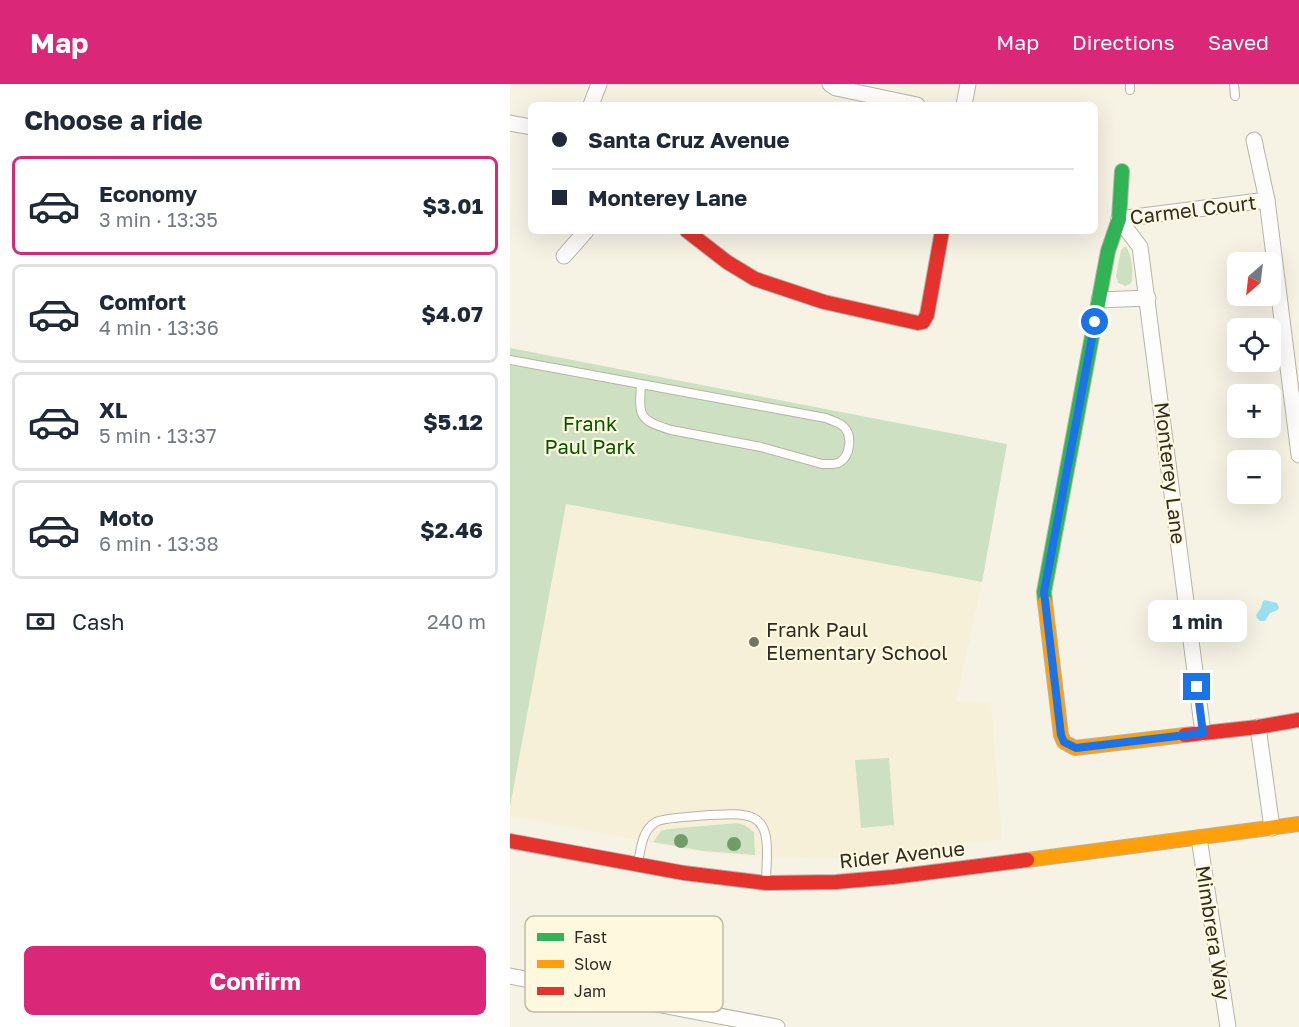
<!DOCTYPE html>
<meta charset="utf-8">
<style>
:root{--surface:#fff;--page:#f6f6f7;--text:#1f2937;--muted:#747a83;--line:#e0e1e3;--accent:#db2777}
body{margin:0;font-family:"Golos Text",sans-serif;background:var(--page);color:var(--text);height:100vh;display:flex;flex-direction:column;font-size:22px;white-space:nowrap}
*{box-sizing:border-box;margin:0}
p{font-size:20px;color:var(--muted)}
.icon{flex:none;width:33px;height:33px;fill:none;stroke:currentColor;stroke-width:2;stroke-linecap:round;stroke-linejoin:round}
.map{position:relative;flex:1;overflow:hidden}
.panel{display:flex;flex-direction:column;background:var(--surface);width:510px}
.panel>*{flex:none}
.hud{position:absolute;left:18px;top:18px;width:570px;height:132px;border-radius:9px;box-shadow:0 6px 24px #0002;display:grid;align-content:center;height:132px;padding:0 24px;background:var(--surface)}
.needle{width:39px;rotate:208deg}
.fabs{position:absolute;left:717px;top:168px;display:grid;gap:12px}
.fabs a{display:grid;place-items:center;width:54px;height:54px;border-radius:9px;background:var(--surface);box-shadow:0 6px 24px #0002;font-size:30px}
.end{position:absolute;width:27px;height:27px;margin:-14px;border:8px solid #1a73e8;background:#fff;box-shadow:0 0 0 3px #fff}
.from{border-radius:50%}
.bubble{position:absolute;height:42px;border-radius:9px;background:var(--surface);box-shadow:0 6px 24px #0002;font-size:20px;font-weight:700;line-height:42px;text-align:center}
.hud b{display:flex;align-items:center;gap:21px;height:57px;font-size:22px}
.hud b+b{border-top:2px solid var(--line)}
.hud i{width:15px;height:15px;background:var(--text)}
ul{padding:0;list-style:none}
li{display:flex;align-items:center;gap:18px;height:99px;margin:0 12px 9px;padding:0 12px;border:3px solid var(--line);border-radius:9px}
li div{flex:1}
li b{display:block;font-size:22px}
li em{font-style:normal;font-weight:700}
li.current{border-color:var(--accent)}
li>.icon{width:54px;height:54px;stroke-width:1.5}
h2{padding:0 24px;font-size:27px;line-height:72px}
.pay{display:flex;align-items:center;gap:15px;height:66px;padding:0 24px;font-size:22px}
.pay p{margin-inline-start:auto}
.cta{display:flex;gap:12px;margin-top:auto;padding:12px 24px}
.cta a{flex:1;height:69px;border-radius:9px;background:var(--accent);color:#fff;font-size:24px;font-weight:700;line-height:69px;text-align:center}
header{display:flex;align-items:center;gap:36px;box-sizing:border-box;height:84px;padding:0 30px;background:var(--accent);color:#fff}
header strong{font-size:28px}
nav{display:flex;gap:33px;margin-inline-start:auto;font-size:21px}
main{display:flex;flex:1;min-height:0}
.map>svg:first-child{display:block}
.built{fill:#f6f0d8}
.green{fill:#cde1c2}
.water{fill:#9be0f1}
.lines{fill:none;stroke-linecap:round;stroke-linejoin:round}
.lane-casing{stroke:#b6b3a8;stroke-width:10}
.street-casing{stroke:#b6b3a8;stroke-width:17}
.fast-casing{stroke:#b6b3a8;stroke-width:16}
.slow-casing{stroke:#b6b3a8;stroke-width:16}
.jam-casing{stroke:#b6b3a8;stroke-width:16}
.lane{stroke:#fefdfb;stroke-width:8}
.street{stroke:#fefdfb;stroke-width:15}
.fast{stroke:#30b455;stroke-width:14}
.slow{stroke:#ff9f0a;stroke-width:14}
.jam{stroke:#e5322d;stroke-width:14}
.tree{fill:#709c68}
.route{stroke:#1a73e8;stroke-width:8}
.poi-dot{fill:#757267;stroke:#fdf8de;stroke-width:2}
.labels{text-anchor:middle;stroke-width:4.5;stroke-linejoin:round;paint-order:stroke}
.street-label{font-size:20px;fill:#2f2c23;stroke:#fdf8de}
.park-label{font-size:20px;fill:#035501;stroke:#fdf8de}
.poi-label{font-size:20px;fill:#2f2c23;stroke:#fdf8de;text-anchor:start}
.key{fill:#fdf8de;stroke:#bfbba6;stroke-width:1.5}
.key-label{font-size:16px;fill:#2f2c23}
</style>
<header>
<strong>Map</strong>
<nav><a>Map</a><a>Directions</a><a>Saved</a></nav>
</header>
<main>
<section class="panel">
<h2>Choose a ride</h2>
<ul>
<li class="current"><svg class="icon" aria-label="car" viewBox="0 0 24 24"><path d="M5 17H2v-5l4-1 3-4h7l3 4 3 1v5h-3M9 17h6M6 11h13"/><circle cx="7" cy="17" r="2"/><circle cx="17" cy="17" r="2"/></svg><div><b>Economy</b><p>3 min · 13:35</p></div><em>$3.01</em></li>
<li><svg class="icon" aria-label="car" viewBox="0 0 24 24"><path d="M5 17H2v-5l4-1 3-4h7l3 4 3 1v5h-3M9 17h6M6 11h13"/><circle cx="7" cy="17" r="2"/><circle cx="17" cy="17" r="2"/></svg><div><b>Comfort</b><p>4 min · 13:36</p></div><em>$4.07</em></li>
<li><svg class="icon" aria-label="car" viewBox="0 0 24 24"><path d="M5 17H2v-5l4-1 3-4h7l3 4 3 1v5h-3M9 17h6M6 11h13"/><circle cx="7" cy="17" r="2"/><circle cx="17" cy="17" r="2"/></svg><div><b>XL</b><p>5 min · 13:37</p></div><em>$5.12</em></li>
<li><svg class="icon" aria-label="car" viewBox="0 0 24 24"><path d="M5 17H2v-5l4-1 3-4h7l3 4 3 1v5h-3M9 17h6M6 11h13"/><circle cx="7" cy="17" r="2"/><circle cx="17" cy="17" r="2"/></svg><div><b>Moto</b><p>6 min · 13:38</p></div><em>$2.46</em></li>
</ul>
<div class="pay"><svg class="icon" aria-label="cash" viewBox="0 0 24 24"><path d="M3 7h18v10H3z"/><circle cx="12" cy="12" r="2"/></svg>Cash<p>240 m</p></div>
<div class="cta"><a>Confirm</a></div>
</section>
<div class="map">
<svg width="789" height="943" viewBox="0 0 789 943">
<rect width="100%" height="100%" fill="#f6f3e5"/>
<polygon class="built" points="55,420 472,498 446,618 481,619 492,755 333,774 245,773 192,768 0,732 0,723"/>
<g class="green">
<path d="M614,163h2c6,7 8,28 5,36l-5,3 -8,-3 -2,-7 5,-26z"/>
<polygon points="0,264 497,360 472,498 56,420 0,723"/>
<polygon points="379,674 384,741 351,744 345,676"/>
<polygon points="227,739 234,741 244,748 245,771 193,767 143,758 151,747 158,745"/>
</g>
<polygon class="water" points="755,516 767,519 769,524 766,527 760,529 755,537 750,537 747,534 746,531 751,524 753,517"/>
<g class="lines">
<defs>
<g id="lane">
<polyline points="724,0 725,12"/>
<polyline points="620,6 620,0"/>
<path d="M0,276l316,58c6,3 13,4 18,9 8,8 7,28 -4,35 -5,3 -12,2 -18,2l-61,-17 -90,-17c-33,-10 -32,-14 -30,-46"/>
<path d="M128,779c3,-15 4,-33 18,-41 8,-5 77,-9 87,-7 8,1 15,4 19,11 8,12 4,41 4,55"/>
</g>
<g id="street">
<polyline points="320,0 326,4 407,21"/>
<polyline points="81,21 89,0"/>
<polyline points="454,21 458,0"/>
<polyline points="0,39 21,43"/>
<polyline points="744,56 757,116 789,371"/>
<polyline points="609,135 630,163 693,649"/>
<polyline points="609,135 757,116"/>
<polyline points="54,172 76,147"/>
<polyline points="589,216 638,214"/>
<polyline points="748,643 762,744"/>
<polyline points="689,754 718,943"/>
<polyline points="0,892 267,943"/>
</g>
<polyline id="fast" points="535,518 534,508 598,167 609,135 612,87"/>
<g id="slow">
<polyline points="535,518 551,651 554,658 565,664 675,651"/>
<polyline points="517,776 789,740"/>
</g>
<g id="jam">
<polyline points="177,147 217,178 245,195 314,218 408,239 413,238 417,231 432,147"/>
<polyline points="675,651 748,643 789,636"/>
<polyline points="0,757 174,789 256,799 326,798 383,793 517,776"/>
</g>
</defs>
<use href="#lane" class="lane-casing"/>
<use href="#street" class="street-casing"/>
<use href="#fast" class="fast-casing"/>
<use href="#slow" class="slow-casing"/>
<use href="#jam" class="jam-casing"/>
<use href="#lane" class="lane"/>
<use href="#street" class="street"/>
<use href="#fast" class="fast"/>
<use href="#slow" class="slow"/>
<use href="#jam" class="jam"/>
</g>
<g class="tree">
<circle cx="171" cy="757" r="7"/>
<circle cx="224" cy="760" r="7"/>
</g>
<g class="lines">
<polyline class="route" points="585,238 534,508 551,651 554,658 566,664 693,649 687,603"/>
</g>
<circle class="poi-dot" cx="244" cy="558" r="6"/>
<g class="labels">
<g class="street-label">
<text transform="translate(683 126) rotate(-7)" y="7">Carmel Court</text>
<text transform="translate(660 389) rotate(83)" y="7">Monterey Lane</text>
<text transform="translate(392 771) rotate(-6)" y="7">Rider Avenue</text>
<text transform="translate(703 849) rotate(81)" y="7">Mimbrera Way</text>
</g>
<g class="park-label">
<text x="80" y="347">Frank<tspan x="80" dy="23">Paul Park</tspan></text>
</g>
<g class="poi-label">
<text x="256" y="553">Frank Paul<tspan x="256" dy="23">Elementary School</tspan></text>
</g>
</g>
<rect x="15" y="832" width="198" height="96" rx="9" class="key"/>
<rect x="27" y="849" width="27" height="8" fill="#30b455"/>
<rect x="27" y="876" width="27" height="8" fill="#ff9f0a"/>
<rect x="27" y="903" width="27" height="8" fill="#e5322d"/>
<g class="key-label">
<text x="64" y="859">Fast</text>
<text x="64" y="886">Slow</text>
<text x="64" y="913">Jam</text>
</g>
</svg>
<div class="fabs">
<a><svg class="needle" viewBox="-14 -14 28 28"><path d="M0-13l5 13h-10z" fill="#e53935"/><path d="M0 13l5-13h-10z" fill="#747a83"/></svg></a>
<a><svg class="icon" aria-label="locate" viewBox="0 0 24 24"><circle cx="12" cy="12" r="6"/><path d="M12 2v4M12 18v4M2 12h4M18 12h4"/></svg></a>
<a>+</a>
<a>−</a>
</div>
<i class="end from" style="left:585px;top:238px"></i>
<i class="end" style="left:687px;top:603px"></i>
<div class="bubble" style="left:638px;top:516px;width:99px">1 min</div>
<div class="hud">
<b><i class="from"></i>Santa Cruz Avenue</b>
<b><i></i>Monterey Lane</b>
</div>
</div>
</main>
